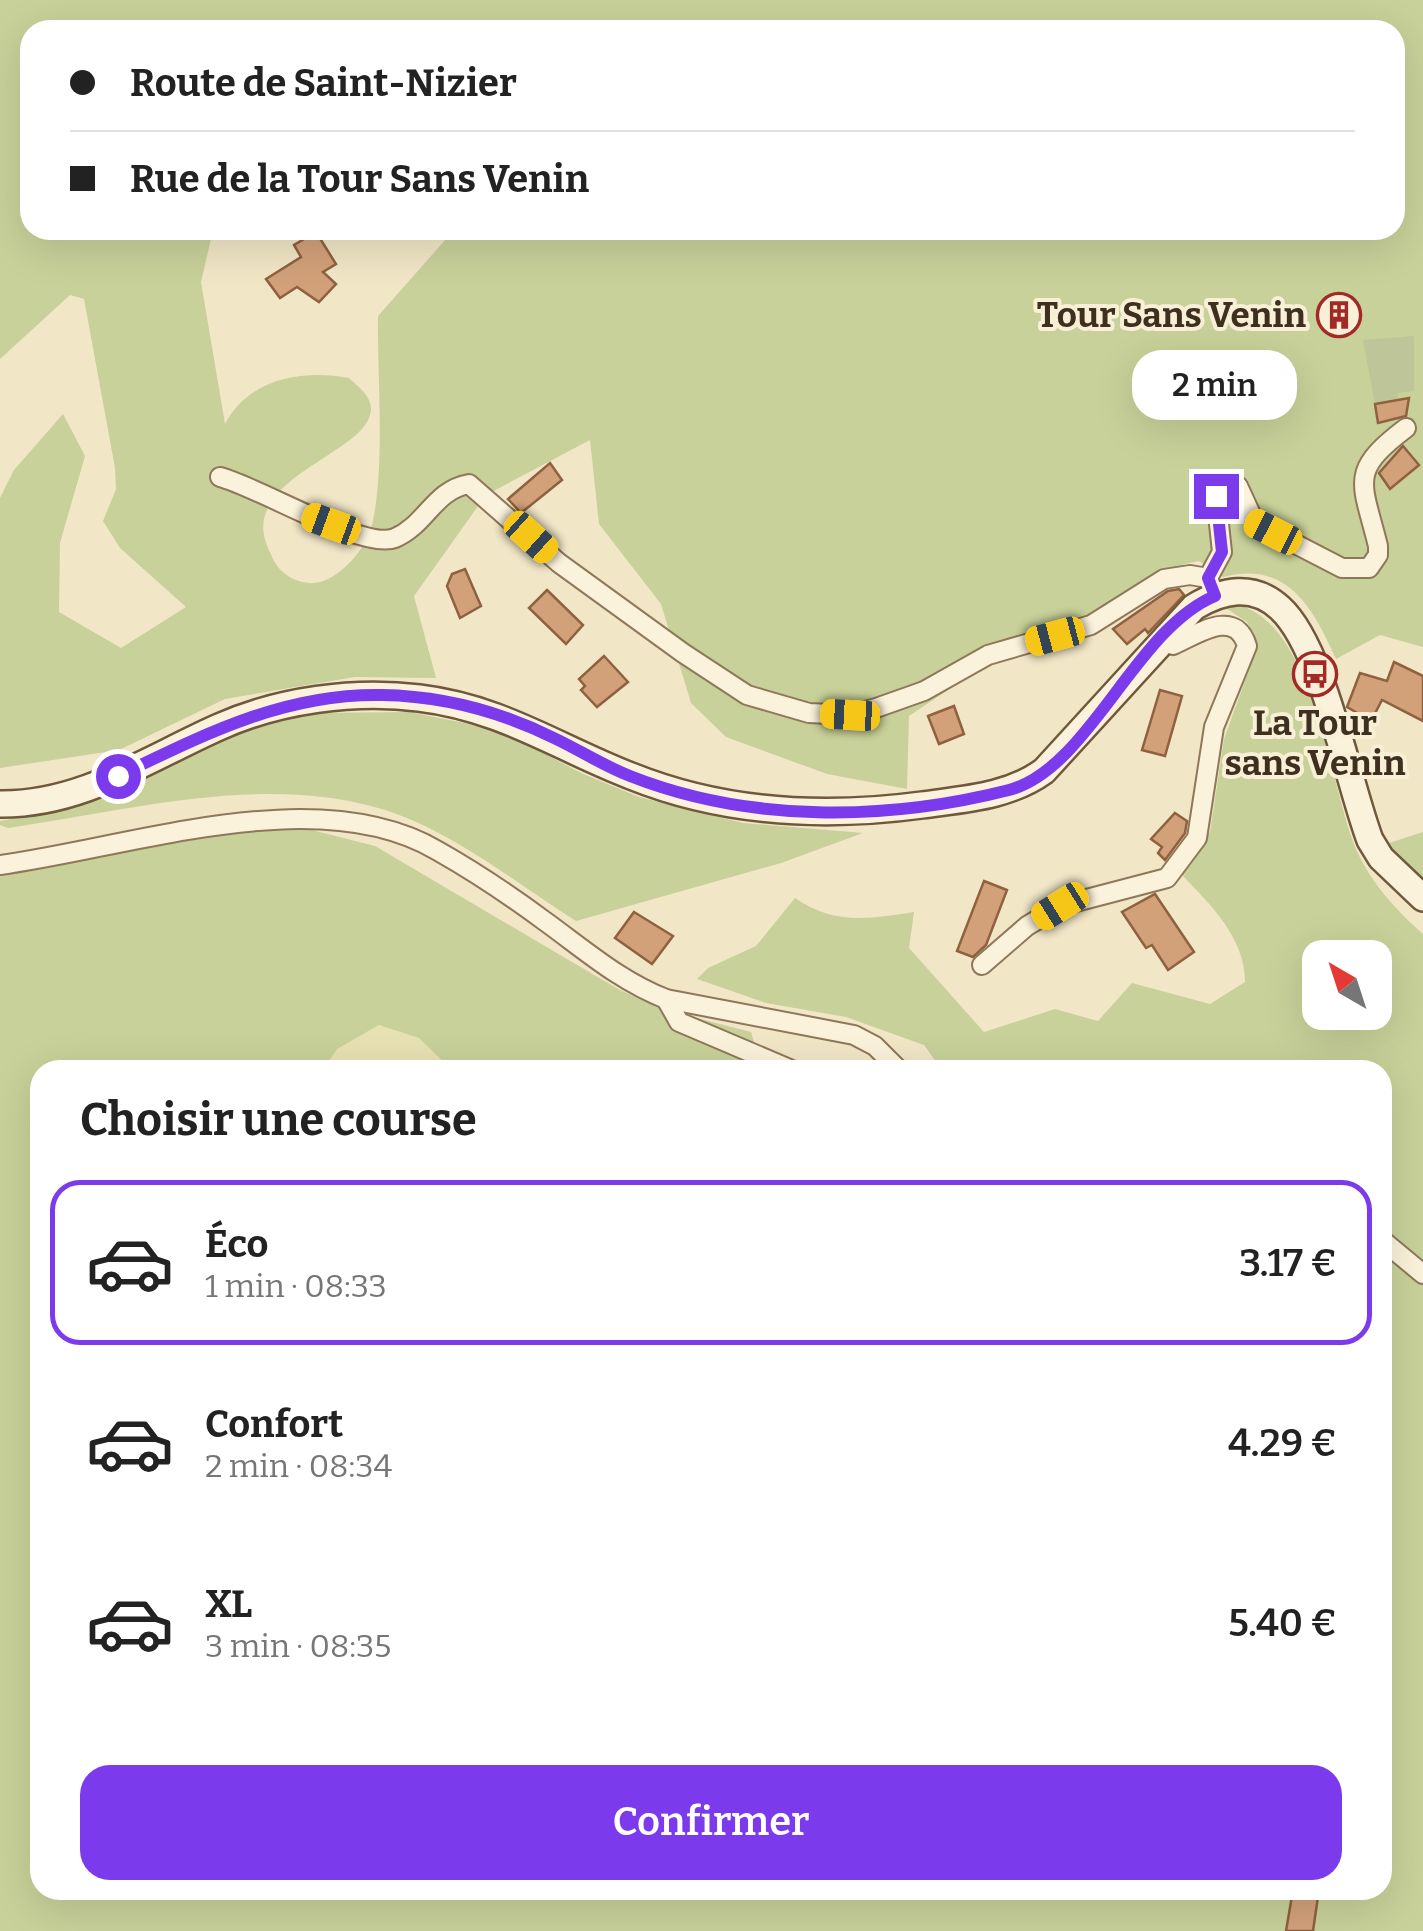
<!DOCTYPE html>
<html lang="fr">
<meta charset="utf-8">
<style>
:root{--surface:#fff;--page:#f6f6f6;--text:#222;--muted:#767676;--line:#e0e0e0;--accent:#7c3aed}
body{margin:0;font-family:Bitter,serif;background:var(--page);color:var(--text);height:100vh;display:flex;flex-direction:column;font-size:38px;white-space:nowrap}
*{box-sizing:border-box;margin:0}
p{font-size:32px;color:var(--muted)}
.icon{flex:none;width:55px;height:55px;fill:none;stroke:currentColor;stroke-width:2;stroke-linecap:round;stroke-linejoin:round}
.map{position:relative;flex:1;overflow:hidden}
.details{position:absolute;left:30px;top:1060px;width:1362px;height:840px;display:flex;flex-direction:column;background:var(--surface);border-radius:30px;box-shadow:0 10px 40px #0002}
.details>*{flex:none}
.top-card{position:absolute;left:20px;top:20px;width:1385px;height:220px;border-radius:30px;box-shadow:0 10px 40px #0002;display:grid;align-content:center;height:220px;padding:0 50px;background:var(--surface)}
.needle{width:65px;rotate:321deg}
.buttons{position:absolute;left:1302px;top:940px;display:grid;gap:20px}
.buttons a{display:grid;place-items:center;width:90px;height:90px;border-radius:20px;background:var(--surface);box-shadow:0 10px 40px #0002;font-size:50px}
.end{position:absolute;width:45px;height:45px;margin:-22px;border:12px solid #7c3aed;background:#fff;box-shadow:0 0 0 5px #fff}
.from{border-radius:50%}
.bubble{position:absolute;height:70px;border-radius:30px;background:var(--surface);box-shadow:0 10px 40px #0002;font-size:32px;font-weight:600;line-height:70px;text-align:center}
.car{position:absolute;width:30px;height:60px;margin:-30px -15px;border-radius:12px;box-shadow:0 0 8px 2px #0007;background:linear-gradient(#f5c518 24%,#345 0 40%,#f5c518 0 76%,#345 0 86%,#f5c518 0)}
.top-card b{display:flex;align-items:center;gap:35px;height:95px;font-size:38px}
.top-card b+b{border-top:2px solid var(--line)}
.top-card i{width:25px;height:25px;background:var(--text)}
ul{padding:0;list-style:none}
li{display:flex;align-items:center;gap:30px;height:165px;margin:0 20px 15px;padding:0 30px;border:5px solid transparent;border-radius:30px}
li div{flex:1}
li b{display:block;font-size:38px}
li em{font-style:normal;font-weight:600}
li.on{border-color:var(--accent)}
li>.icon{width:90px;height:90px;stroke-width:1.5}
h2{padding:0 50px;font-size:45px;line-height:120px}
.primary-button{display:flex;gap:20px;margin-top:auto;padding:20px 50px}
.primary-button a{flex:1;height:115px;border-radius:30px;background:var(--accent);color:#fff;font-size:40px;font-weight:600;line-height:115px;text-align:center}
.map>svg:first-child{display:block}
.farmland{fill:#e8e1b3}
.green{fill:#c8d199;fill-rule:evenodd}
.cemetery{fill:#bec598}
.building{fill:#d2a17a;stroke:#8f613e;stroke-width:2.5}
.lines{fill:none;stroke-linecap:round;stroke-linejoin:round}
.street-casing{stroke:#8e775a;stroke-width:22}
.secondary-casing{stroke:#70583d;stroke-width:30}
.street{stroke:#fbf2db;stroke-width:18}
.secondary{stroke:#fbf2db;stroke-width:25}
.route{stroke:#7c3aed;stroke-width:12}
.labels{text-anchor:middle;stroke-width:8;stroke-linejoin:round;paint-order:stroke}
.poi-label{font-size:35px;font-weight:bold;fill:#3e2f1f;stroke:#f8efd7;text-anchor:end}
</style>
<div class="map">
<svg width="1423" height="1931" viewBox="0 0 1423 1931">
<rect width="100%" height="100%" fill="#f1e6c6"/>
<polygon class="farmland" points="379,1025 419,1037 452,1070 323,1070 337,1049"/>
<g class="green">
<path d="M0,0h1423v647l-43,-12 -44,24c-23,-51 -48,-99 -113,-82l-24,-16c-34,5 -81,33 -95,64l-111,35 -84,56 -2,73 -80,-15 -101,-37 -35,-34 -30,-99 -62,-80 -9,-84 -104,55 -72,101 22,82 -81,-1 -130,22 -106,51 -119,18v-270l14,-28 49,-56 22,42 -25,87 -1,69 62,36 65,-41 -66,-59 -17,-27 13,-32 -1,-21 -31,-169 -14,-4 -70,64zM30,30h1365v200h-941l-76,86c-1,61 8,155 -7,213 -6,20 -30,48 -51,53 -13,3 -26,-1 -36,-9 -8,-6 -12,-16 -16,-25 -30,-68 91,-92 102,-133 5,-16 -10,-27 -21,-37 -47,-9 -101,1 -124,46l-24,-142 12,-52h-183z"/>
<path d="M1233,604c81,13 96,182 123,245 15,34 40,61 67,85v997h-1423v-1070l201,-29 103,-4 71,18 243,143 43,20 90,23 9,31 17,7h-325l-33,-32 -40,-13 -42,24 -14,21h-283v820h1342v-820h-440l-18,-25 -78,-28 -80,-14 -69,-24 11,-11 48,-22 39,-48c39,27 74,21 119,14l-5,36 75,84 71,-23 43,12 34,-38 78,21 35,-22c0,-44 -34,-77 -63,-107l28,-43 14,-93 34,-94 -11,-23 -24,-16zM1320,958h55v54h-55z"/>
<path d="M409,712l91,18 81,43 58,24 104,26 120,10 -82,30 -205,58c-62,-39 -127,-93 -198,-113 -118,-34 -251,3 -370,20l-8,-3v-4l72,-13 91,-40 67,-38 84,-17z"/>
<polygon points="1423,832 1423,880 1380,846"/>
</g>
<polygon class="cemetery" points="1414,336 1414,391 1398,393 1398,400 1375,404 1363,340"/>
<g class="building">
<polygon points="316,232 336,264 323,272 336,284 319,302 297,287 280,298 266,279 301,257 294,245"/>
<polygon points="1409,398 1406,416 1378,423 1375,404"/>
<polygon points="1403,446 1419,465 1390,489 1379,473"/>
<polygon points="550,463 562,480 521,513 508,499"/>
<polygon points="465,569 481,606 460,618 447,586 452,574"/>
<polygon points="1179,589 1184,595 1148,633 1145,629 1127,644 1113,629 1168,591"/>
<polygon points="547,590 583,625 566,644 529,608"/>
<polygon points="604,656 628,682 597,707 581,690 585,686 579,679"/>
<polygon points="1394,662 1423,676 1423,721 1382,700 1371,721 1347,707 1360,673 1387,681"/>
<polygon points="1160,690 1182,696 1165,756 1142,750"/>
<polygon points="954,706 964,734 939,744 928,716"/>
<polygon points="1175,813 1187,821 1185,833 1165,860 1158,853 1162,847 1151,839"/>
<polygon points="984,881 1007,890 986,945 973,957 957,951"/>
<polygon points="1155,894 1194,952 1168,970 1152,945 1146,948 1122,912"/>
<polygon points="634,912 673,936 652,964 615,938"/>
<polygon points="1293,1890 1319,1890 1313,1931 1286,1931"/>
</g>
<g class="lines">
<defs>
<g id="street">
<path d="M220,477c39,10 144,74 175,61 31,-13 39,-48 74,-54l90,79 124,90 64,42 62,18 41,2 26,-7 48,-17 64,-36 103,-30 73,-46 26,-4 18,3 7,18"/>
<path d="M1208,578l14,-26 -6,-56 6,-16 16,6 17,37 87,45h27l9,-13v-9c-16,-65 -30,-74 28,-118"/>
<path d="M0,865c132,-18 318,-85 438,-14 37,21 73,45 108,71 40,29 74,59 120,77l188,36 21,11 24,24"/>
<path d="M982,965l45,-39 33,-20 107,-28 30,-40 17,-111 33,-81c-12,-40 -52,-10 -74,-1l-10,-9"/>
<polyline points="666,999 679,1022 792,1070"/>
<polyline points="1382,1240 1423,1274"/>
</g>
<path id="secondary" d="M0,804c81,1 147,-45 219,-77 60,-27 135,-37 200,-29 83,10 137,49 212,78 92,37 194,42 291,29 42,-6 86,-8 122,-34l150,-164c28,-17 59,-24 86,1 43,39 68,174 90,232l11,18 42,40"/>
</defs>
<use href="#street" class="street-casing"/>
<use href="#secondary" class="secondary-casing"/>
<use href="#street" class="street"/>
<use href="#secondary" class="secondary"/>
</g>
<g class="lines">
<path class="route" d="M118,776c85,-41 166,-83 264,-81 60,1 120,17 174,44 25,12 48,27 74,37 119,47 257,45 379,14 80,-21 126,-161 206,-194l-7,-18 14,-26 -6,-56"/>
</g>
<defs>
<symbol id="building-ring" viewBox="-11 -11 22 22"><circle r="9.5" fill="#f8efd7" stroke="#a22926" stroke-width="1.5"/><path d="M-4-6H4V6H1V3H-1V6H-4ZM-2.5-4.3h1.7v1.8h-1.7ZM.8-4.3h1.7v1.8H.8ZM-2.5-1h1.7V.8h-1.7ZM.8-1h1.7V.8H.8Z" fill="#a22926"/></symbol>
<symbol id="bus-ring" viewBox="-11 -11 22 22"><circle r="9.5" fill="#f8efd7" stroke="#a22926" stroke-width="1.5"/><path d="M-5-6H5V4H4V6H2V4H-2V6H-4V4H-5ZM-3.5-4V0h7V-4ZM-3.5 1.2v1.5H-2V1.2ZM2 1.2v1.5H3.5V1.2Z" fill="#a22926"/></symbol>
</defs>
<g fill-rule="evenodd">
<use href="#building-ring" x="1314" y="290" width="50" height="50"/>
<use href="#bus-ring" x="1290" y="649" width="50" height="50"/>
</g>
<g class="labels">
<g class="poi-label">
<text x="1306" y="327">Tour Sans Venin</text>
<text x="1315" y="735" text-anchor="middle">La Tour<tspan x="1315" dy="40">sans Venin</tspan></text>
</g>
</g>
</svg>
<div class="buttons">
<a><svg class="needle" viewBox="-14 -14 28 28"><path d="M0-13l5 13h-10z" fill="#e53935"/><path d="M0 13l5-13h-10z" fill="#767676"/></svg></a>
</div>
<i class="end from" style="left:118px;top:776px"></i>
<i class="end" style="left:1216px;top:496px"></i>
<div class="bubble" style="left:1132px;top:350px;width:165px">2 min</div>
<i class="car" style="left:331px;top:524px;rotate:290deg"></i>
<i class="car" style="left:1273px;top:532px;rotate:297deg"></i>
<i class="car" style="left:531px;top:537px;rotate:132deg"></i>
<i class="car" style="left:1055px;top:636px;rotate:255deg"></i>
<i class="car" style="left:850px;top:715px;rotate:273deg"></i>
<i class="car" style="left:1060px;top:906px;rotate:238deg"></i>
<div class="top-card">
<b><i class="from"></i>Route de Saint-Nizier</b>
<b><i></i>Rue de la Tour Sans Venin</b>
</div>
<section class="details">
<h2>Choisir une course</h2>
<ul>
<li class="on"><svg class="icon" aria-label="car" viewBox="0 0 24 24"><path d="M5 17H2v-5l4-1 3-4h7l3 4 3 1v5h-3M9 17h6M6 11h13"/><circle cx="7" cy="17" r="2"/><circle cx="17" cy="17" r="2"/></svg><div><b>Éco</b><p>1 min · 08:33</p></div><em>3.17 €</em></li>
<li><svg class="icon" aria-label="car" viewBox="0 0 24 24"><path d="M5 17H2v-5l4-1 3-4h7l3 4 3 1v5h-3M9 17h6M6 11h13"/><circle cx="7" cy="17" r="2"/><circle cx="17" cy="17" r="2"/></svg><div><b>Confort</b><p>2 min · 08:34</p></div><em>4.29 €</em></li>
<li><svg class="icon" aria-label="car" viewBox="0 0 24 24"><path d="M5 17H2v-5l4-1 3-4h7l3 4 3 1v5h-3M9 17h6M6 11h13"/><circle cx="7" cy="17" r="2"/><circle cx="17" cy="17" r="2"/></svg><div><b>XL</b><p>3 min · 08:35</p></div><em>5.40 €</em></li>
</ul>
<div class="primary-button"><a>Confirmer</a></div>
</section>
</div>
